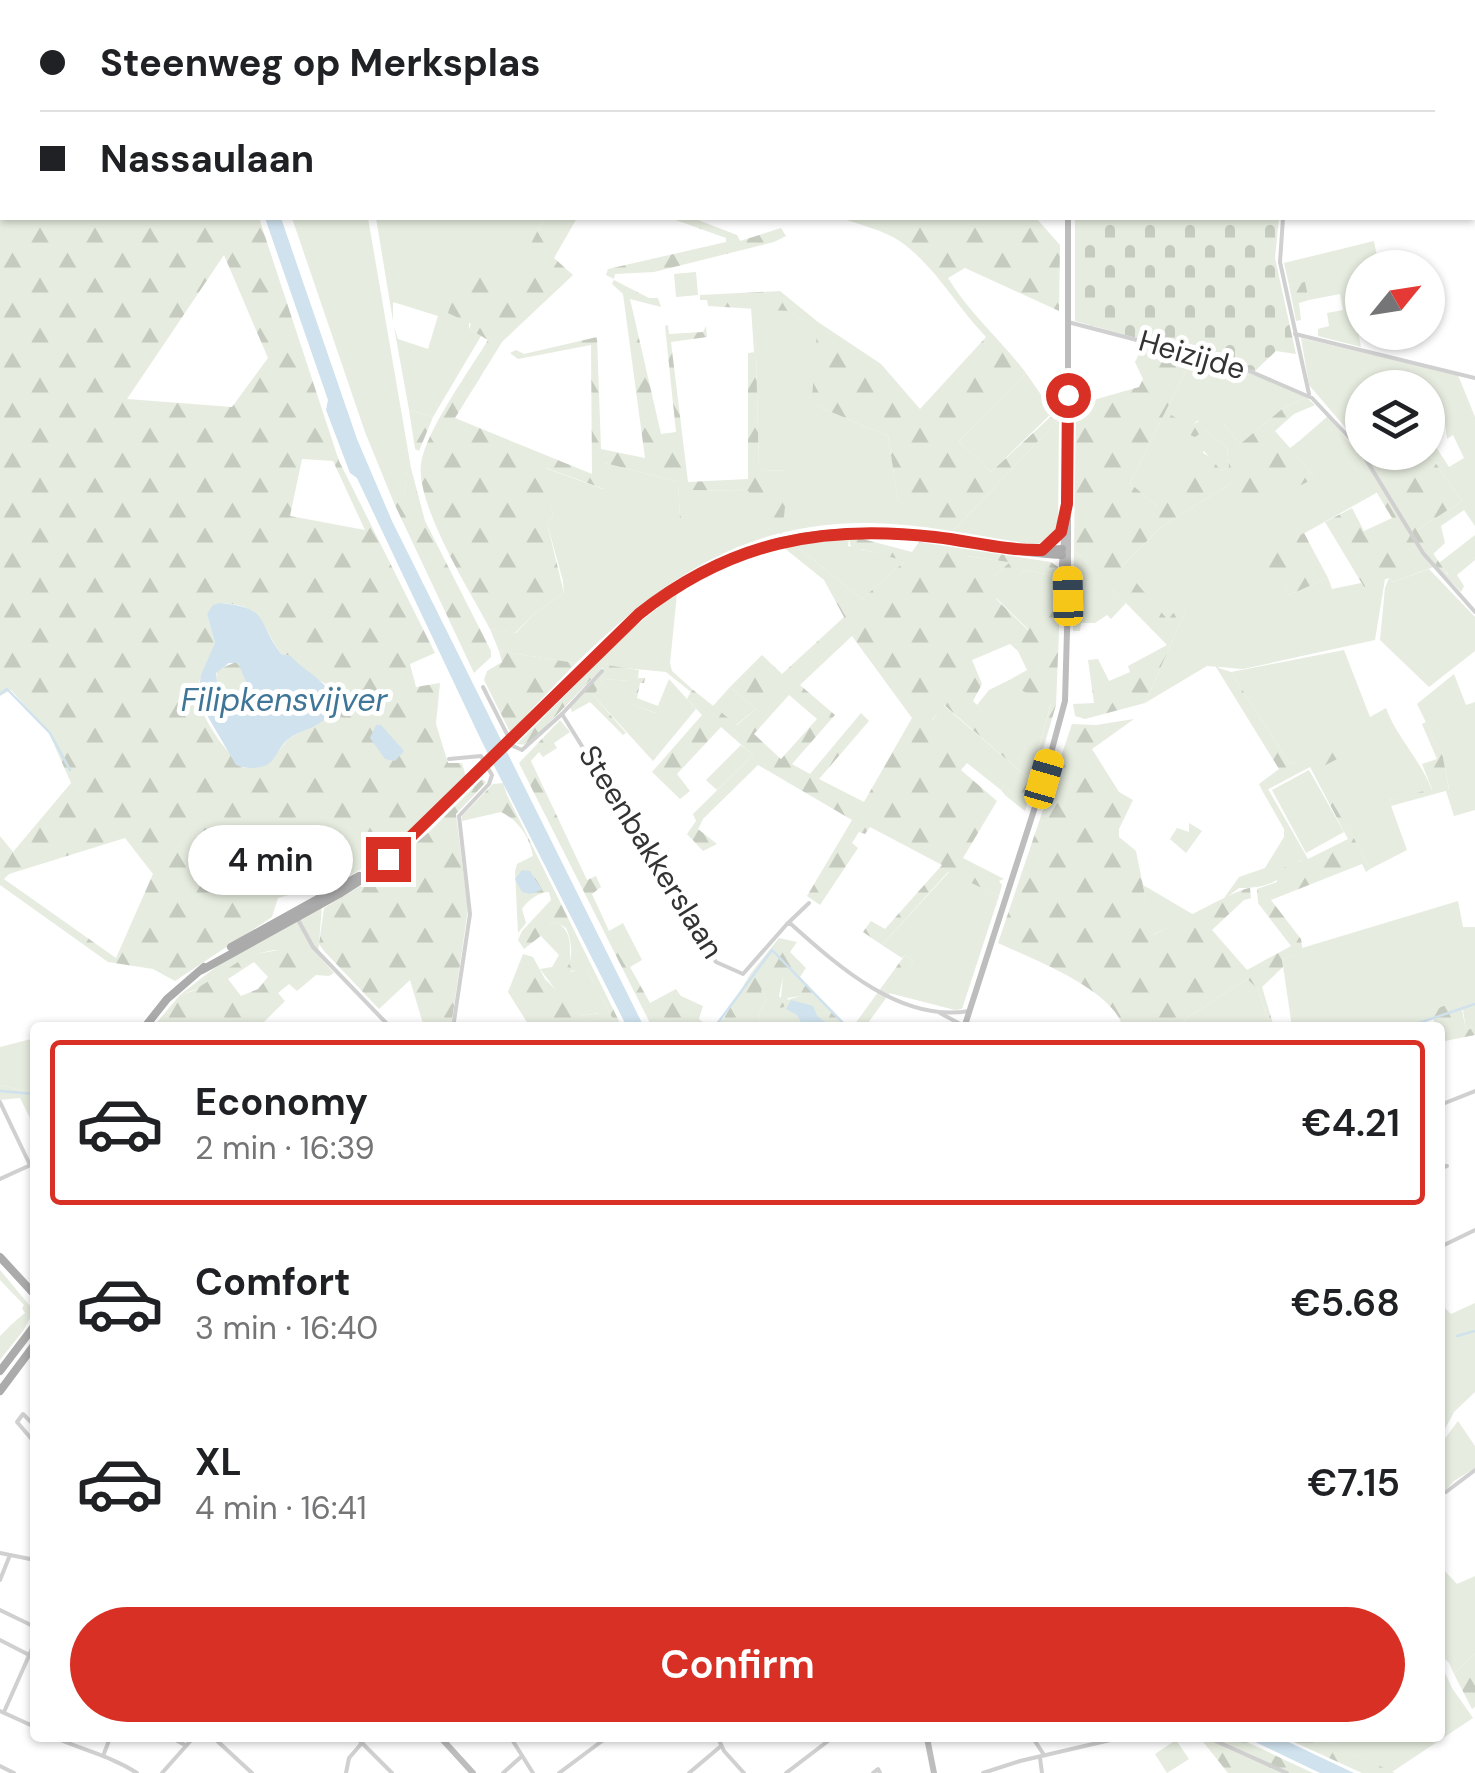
<!DOCTYPE html>
<meta charset="utf-8">
<style>
:root{--surface:#fff;--page:#f6f6f6;--text:#202124;--muted:#757577;--line:#e0e0e0;--accent:#d93025}
body{margin:0;font-family:"DM Sans",sans-serif;background:var(--page);color:var(--text);height:100vh;display:flex;flex-direction:column;font-size:38px;white-space:nowrap}
*{box-sizing:border-box;margin:0}
p{font-size:32px;color:var(--muted)}
.icon{flex:none;width:55px;height:55px;fill:none;stroke:currentColor;stroke-width:2;stroke-linecap:round;stroke-linejoin:round}
.map{position:relative;flex:1;overflow:hidden}
.sheet{position:absolute;left:30px;top:1022px;width:1415px;height:720px;display:flex;flex-direction:column;background:var(--surface);border-radius:10px;box-shadow:0 2px 8px #0004}
.sheet>*{flex:none}
.guide{position:absolute;left:0px;top:0px;width:1475px;height:220px;box-shadow:0 2px 8px #0004;display:grid;align-content:center;height:220px;padding:0 40px;background:var(--surface)}
.needle{width:65px;rotate:60deg}
.controls{position:absolute;left:1345px;top:250px;display:grid;gap:20px}
.controls a{display:grid;place-items:center;width:100px;height:100px;border-radius:50%;background:var(--surface);box-shadow:0 2px 8px #0004;font-size:50px}
.end{position:absolute;width:45px;height:45px;margin:-22px;border:12px solid #d93025;background:#fff;box-shadow:0 0 0 5px #fff}
.from{border-radius:50%}
.bubble{position:absolute;height:70px;border-radius:35px;background:var(--surface);box-shadow:0 2px 8px #0004;font-size:32px;font-weight:600;line-height:70px;text-align:center}
.car{position:absolute;width:30px;height:60px;margin:-30px -15px;border-radius:12px;box-shadow:0 0 8px 2px #0007;background:linear-gradient(#f5c518 24%,#345 0 40%,#f5c518 0 76%,#345 0 86%,#f5c518 0)}
.guide b{display:flex;align-items:center;gap:35px;height:95px;font-size:38px}
.guide b+b{border-top:2px solid var(--line)}
.guide i{width:25px;height:25px;background:var(--text)}
ul{padding:18px 0 0;list-style:none}
li{display:flex;align-items:center;gap:30px;height:165px;margin:0 20px 15px;padding:0 20px;border:5px solid transparent;border-radius:10px}
li div{flex:1}
li b{display:block;font-size:38px}
li em{font-style:normal;font-weight:600}
li.current{border-color:var(--accent)}
li>.icon{width:90px;height:90px;stroke-width:1.5}
.action{display:flex;gap:20px;margin-top:auto;padding:20px 40px}
.action a{flex:1;height:115px;border-radius:60px;background:var(--accent);color:#fff;font-size:40px;font-weight:600;line-height:115px;text-align:center}
.map>svg:first-child{display:block}
.green{fill:#e6ecdf}
.forest{fill:url(#forest-firs);fill-rule:evenodd}
.cemetery{fill:url(#cemetery-stones)}
.water{fill:#cfe2ee;fill-rule:evenodd}
.lines{fill:none;stroke-linecap:round;stroke-linejoin:round}
.stream{stroke:#cfe2ee;stroke-width:2.5}
.street{stroke:#d0d0d0;stroke-width:4}
.secondary{stroke:#bdbdbd;stroke-width:6}
.primary{stroke:#ababab;stroke-width:8}
.primary-bridge{stroke:#ababab;stroke-width:8}
.route{stroke:#d93025;stroke-width:12}
.labels{text-anchor:middle;stroke-width:10;stroke-linejoin:round;paint-order:stroke}
.street-label{font-size:30px;fill:#333;stroke:#fff}
.water-label{font-size:32px;font-style:italic;fill:#3f7597;stroke:#fff}
</style>
<div class="map">
<svg width="1475" height="1773" viewBox="0 0 1475 1773">
<defs>
<pattern id="forest-firs" width="22" height="20" patternUnits="userSpaceOnUse" patternTransform="scale(2.5)"><rect width="22" height="20" fill="#e6ecdf"/><path d="M5 1l3.5 6h-7zM16 11l3.5 6h-7z" fill="#c6cbc0"/></pattern>
<pattern id="cemetery-stones" width="16" height="16" patternUnits="userSpaceOnUse" patternTransform="scale(2.5)"><rect width="16" height="16" fill="#e6ecdf"/><path d="M2 7V4a2 2 0 0 1 4 0v3zM10 15v-3a2 2 0 0 1 4 0v3z" fill="#c6cbc0"/></pattern>
</defs>
<rect width="100%" height="100%" fill="#fff"/>
<g class="green">
<rect x="356" y="0" width="195" height="2"/>
<polygon points="1077,0 1299,0 1300,2 1077,2"/>
<polygon points="292,218 368,218 411,468 407,469 404,498 394,503 365,432"/>
<polygon points="376,218 544,218 515,276 467,257 469,329 481,336 433,417 409,410 394,327 398,339 428,349 438,316 393,302 393,321"/>
<polygon points="1374,241 1379,267 1362,268 1362,300 1353,302 1361,347 1318,336 1318,329 1329,326 1327,313 1343,310 1340,294 1309,300 1305,283 1289,285 1284,263"/>
<polygon points="696,272 698,295 676,297 674,274"/>
<path d="M751,307l36,4 31,20 -1,75 71,30 10,65 57,28 104,-110 -1,109 -21,17c-54,-8 -111,-21 -166,-22 -126,-2 -209,56 -295,140l-77,-12 -9,-22 26,4 19,-20 29,-20 -1,-12 -16,-58 6,-6 -8,-49 58,21 2,-26 73,19 2,37 10,-1v-28l59,1 39,-20 -29,-1 -3,-117 -2,-1z"/>
<polygon points="1301,338 1458,375 1475,417 1475,526 1464,510 1441,526 1445,543 1432,555 1417,530 1462,501 1428,452 1436,447 1449,467 1464,458 1453,435 1447,439 1445,423 1428,432 1428,388 1362,388 1362,438 1357,441 1309,385"/>
<polygon points="1193,356 1240,369 1306,397 1282,409 1240,444 1224,424 1197,421 1185,432 1205,430 1227,448 1229,467 1221,471 1204,451 1157,506 1130,483"/>
<polygon points="1026,373 1053,412 991,472 959,441"/>
<polygon points="1328,416 1330,419 1326,424 1358,461 1378,492 1253,562 1279,572 1289,595 1328,578 1332,589 1361,583 1364,587 1385,579 1375,640 1243,669 1207,666 1145,703 1186,610 1168,620 1121,567 1161,527 1230,484 1315,478 1295,453 1301,446 1298,442"/>
<polygon points="1475,535 1475,557 1449,575 1439,563"/>
<polygon points="849,539 848,546 906,560 862,599 795,545"/>
<polygon points="1074,550 1126,603 1111,619 1107,615 1095,623 1081,623 1080,631 1073,631"/>
<polygon points="966,556 1010,562 993,577 975,577"/>
<polygon points="1429,569 1475,617 1475,651 1429,687 1380,640 1385,588 1389,578 1393,582"/>
<polygon points="1024,570 1053,575 1054,589 1029,630 996,598"/>
<polygon points="677,594 670,663 672,671 692,689 691,692 666,672 605,666 659,606"/>
<path d="M1344,650l26,67 16,-9c11,30 34,51 46,82l-43,10 18,50 -37,19 -53,-101 20,-23 -47,19 -59,-92z"/>
<polygon points="1454,674 1466,705 1475,702 1475,810 1454,816 1446,791 1449,789 1443,757 1417,704"/>
<polygon points="603,679 630,681 626,702 655,713 669,679 696,709 653,761 594,696"/>
<polygon points="1011,679 1017,688 1051,703 1038,750 1030,756 977,705 989,690"/>
<polygon points="730,687 756,709 736,725 713,706"/>
<polygon points="943,705 1028,778 1019,798 1009,791 1006,796 1001,790 1004,786 932,721"/>
<polygon points="741,745 753,755 717,790 706,780"/>
<polygon points="1309,770 1344,832 1306,853 1272,790"/>
<path d="M1268,789l31,54 -4,3 6,14c-23,21 -30,28 -62,28l-17,13 17,-24 26,-9 19,-31v-8l-21,-37z"/>
<polygon points="1189,823 1202,831 1186,853 1170,839 1177,828 1189,832"/>
<polygon points="949,872 999,896 962,1009 955,1010 889,993 913,961 905,955 902,958 882,945"/>
<polygon points="1143,885 1194,915 1152,935"/>
<polygon points="1458,901 1463,927 1475,927 1475,1028 1466,1031 1463,1010 1388,1027 1292,1027 1282,959 1302,953 1302,948"/>
<path d="M322,906l-4,49c-77,-19 -77,21 -138,40l37,-29z"/>
<path d="M556,922c21,12 11,31 15,50l11,-4 5,2 30,57h-63l45,-8 -1,-6 -18,3 -15,-27h-10l-15,-20 12,-2 7,-12 -18,-19 9,-12z"/>
<polygon points="775,968 783,976 779,996 784,1001 800,996 812,1003 835,1027 761,1027 758,1015 767,1000 761,991"/>
<polygon points="1247,979 1258,989 1270,1027 1178,1028 1187,1018"/>
<polygon points="35,1038 35,1088 25,1091 0,1085 0,1047"/>
<polygon points="0,1270 30,1306 30,1318 23,1331 13,1323 25,1313 22,1308 24,1305 0,1280"/>
<polygon points="1440,1303 1451,1314 1475,1303 1475,1392 1454,1412 1440,1438"/>
<polygon points="1458,1421 1475,1446 1475,1468 1454,1481 1440,1496 1440,1445"/>
<polygon points="1440,1566 1457,1584 1475,1576 1475,1653 1454,1674 1449,1663 1440,1654"/>
<polygon points="1440,1662 1452,1688 1473,1718 1392,1772 1320,1738 1440,1738"/>
<polygon points="1176,1740 1189,1759 1167,1773 1155,1754"/>
</g>
<g class="forest">
<path d="M0,0h186l1,2h-185v216h257l80,243 96,192 -25,11 6,23 24,-4 -4,41 12,39h14l4,14 -64,62 -28,23 -58,33 -6,-6 -32,9 -6,19 -97,64 -22,-12 -45,-7 -108,-77v-49l13,16 58,-69 -22,-50 -38,-43 -11,6zM224,255l44,103 -36,49 -105,-8zM302,459l31,2 32,69 -75,-14zM220,603c45,2 39,20 61,51l10,2 10,14 25,14 7,16 -8,19 -37,20 -20,25 -24,4c-18,-15 -50,-57 -46,-81 3,-16 13,-29 17,-44l-8,-29zM125,838l28,36 -37,84 -112,-79 5,-5z"/>
<path d="M544,218h33l-23,40 19,17 -71,67 -47,76 137,56 -1,-129 -73,14 -8,-6 6,-3 8,4 73,-17 4,112 44,9 -22,-164 -11,-10 2,-4 35,18h9l3,9 -31,-8 31,135 15,-2 -11,-106 3,-1 1,9 34,-2 3,-6 1,11 -36,5 17,140 60,-3v-126l8,-1 3,118 30,1 -7,63 -35,-10 2,-33 -58,-1 -1,28 -10,2 -2,-38 -73,-19 -1,26 -58,-21 7,49 -6,6 17,70 -29,20 -20,20 -25,-4c-20,-38 -74,-123 -69,-165 4,-32 49,-94 67,-124l-19,-11 2,-5 -23,-11 18,-57 49,19z"/>
<polygon points="670,218 693,218 737,235 740,241 781,228 786,236 774,242 654,272 615,274 614,279 606,275 608,269 726,242 726,238"/>
<path d="M841,218h195l24,27 -1,66 -94,-43 -17,10c21,35 53,62 78,95l-67,68 32,31 68,-63v10l-105,111 -14,-3 -42,-26 -10,-65 -71,-30 -5,-8 5,-67 -30,-20 -79,-5 -1,-6h-7v-5l80,-4 38,31 63,42 39,45 66,-72c-29,-30 -51,-71 -85,-95 -17,-12 -41,-17 -60,-24z"/>
<polygon points="1305,282 1309,300 1299,303 1301,320 1296,321 1289,285"/>
<polygon points="1144,343 1193,356 1130,483 1157,506 1194,447 1211,458 1221,471 1229,467 1227,448 1205,430 1195,437 1185,433 1183,438 1164,429 1171,415 1190,426 1207,417 1224,424 1240,444 1282,409 1306,397 1315,405 1294,414 1275,431 1290,448 1298,442 1302,446 1296,454 1315,478 1245,513 1230,484 1161,527 1122,566 1168,620 1178,607 1186,610 1145,703 1085,719 1075,716 1073,704 1094,703 1088,660 1098,659 1109,681 1130,672 1128,666 1167,645 1074,550 1076,405 1139,387 1143,379 1135,362"/>
<polygon points="409,410 433,417 419,451 415,449"/>
<polygon points="1330,419 1351,444 1362,438 1362,452 1378,453 1381,456 1386,453 1428,452 1462,501 1417,530 1448,575 1475,557 1475,560 1457,575 1464,586 1461,592 1436,566 1393,582 1389,578 1364,587 1325,522 1352,508 1364,531 1392,518 1358,461 1325,423"/>
<polygon points="407,468 411,468 425,521 491,651 491,657 474,673 394,503 404,497"/>
<polygon points="1304,533 1328,578 1289,595 1279,573 1262,581 1253,561"/>
<path d="M859,538l53,14 7,-10 132,20 7,5 2,41 -4,97 -31,106 -19,-15 3,-5 10,6 9,-19 -84,-73 -12,15 72,66 -3,4 -34,-27 -6,7 36,31 -34,57 41,21 -5,2 3,4 -3,11 -51,-24 -66,73 -19,-13 8,-11 14,8 57,-64 -72,-38 -5,7 -6,-2 -7,11 6,5 -38,57 -13,-9 45,-76 -94,-55 -55,54 -5,10 19,15 -14,7 -16,-17 9,-13 -3,-7 60,-59 -32,-28 -44,47 13,17 -10,8 -28,-27 50,-57 -15,-16 5,-10 45,36 19,-16 -26,-22 32,-32 20,19 62,-57 -20,-37 -41,-33 12,-2 67,54 43,-38 -43,-12 -10,2 -3,-12zM967,556l41,6 1,1 -16,14h-18zM1024,570l29,5v14l-25,41 -32,-31zM852,636l60,82 -48,84 -45,-23 50,-58 -8,-8 -51,61 -18,-10 43,-49 -35,-30zM1010,644l8,7 9,19 -16,9 5,9 35,16 -13,46 -8,5 -57,-54 9,-17 -10,-24zM789,695l28,24 -36,40 -27,-25z"/>
<polygon points="660,606 606,665 639,670 638,678 645,678 644,683 640,683 637,698 658,706 656,713 625,702 629,681 603,679 594,696 626,733 623,735 590,702 572,712 570,707 602,673 603,667 528,745 517,744 627,633"/>
<polygon points="499,651 576,663 510,732 484,680 487,671 502,662"/>
<path d="M236,662c9,9 17,24 11,36l-14,2 -6,-11 -11,-8 1,-11z"/>
<path d="M1216,667l15,5 59,92 47,-20 6,12 -25,13 52,100 -4,3 -4,-8 -91,36 30,39 2,14 -21,6 1,8 -21,20 12,40h-4l-12,-38 -11,-10 -60,39 -9,9h-55c-11,-38 -90,-68 -125,-84l74,-219 24,1 38,-6 -42,30 27,43 14,8 -14,29v8l17,14 17,84c17,-8 85,-47 97,-47l1,10 -7,2 -32,30 35,40 44,-24 -33,-43 -1,-14 20,-7 -2,-11 26,-10 -7,-15 5,-3 9,16 40,-20 -38,-72 -47,25 -4,-8 20,-15z"/>
<polygon points="560,720 570,732 554,743 557,748 543,757 539,752 531,761 587,880 596,876 601,887 592,894 609,931 623,923 642,960 630,967 650,1003 676,989 681,996 703,1006 699,1019 704,1023 702,1027 652,1027 519,763"/>
<polygon points="1426,722 1443,757 1449,790 1391,806 1389,800 1432,789 1422,764 1437,759 1422,724"/>
<polygon points="482,779 486,782 456,814 468,909 451,1027 424,1027 410,980 379,1009 324,951 319,944 324,908 383,872 430,831"/>
<path d="M503,783l4,12 115,232h-5l-30,-57 -22,1c9,-11 7,-31 1,-43l-10,-6 -6,2 -3,7 -23,18 -6,-9 4,-9 29,-31 -2,-8c-10,0 -21,8 -27,17l4,14 -8,10 -3,-62 2,-7 16,-8c-3,-19 -15,-36 -32,-44l-39,9v-5l31,-32z"/>
<path d="M779,938l18,4 -7,10 16,16 -6,9 47,50c-19,1 -32,-20 -47,-31l-12,2 -4,9 -4,1 3,-32 -8,-7 -14,22 6,9 -9,15 3,12 -33,-3 -2,3h-13l11,-9 27,-45z"/>
<path d="M291,948l27,7 16,18 -5,3 -13,-1 -19,16 -8,-7 -11,9 7,8 -26,26 -107,1 28,-33 13,-4 56,-36zM254,962l14,15 -10,12 -17,7 -13,-17z"/>
<polygon points="523,954 533,957 545,979 555,989 565,988 580,1016 599,1013 600,1019 554,1027 530,1027 508,992"/>
<polygon points="905,955 913,961 865,1027 852,1028"/>
<polygon points="1460,1000 1466,1030 1475,1028 1475,1035 1440,1042 1440,1028 1436,1027 1433,1018 1408,1027 1387,1027"/>
<polygon points="0,1085 25,1091 35,1088 35,1120 32,1122 20,1098 0,1100"/>
<polygon points="13,1323 23,1331 0,1360 0,1336"/>
<polygon points="1475,1653 1475,1707 1472,1709 1454,1674"/>
<polygon points="1200,1738 1238,1738 1313,1773 1228,1773"/>
<polygon points="1285,1738 1320,1738 1395,1773 1362,1773"/>
</g>
<polygon class="cemetery" points="1075,218 1279,218 1275,258 1296,354 1276,351 1255,371 1075,321"/>
<g class="water">
<polygon points="265,218 281,218 357,439 392,521 644,1027 627,1027 482,742 357,478 350,473 326,410 328,400"/>
<path d="M220,603c51,5 36,18 61,51l10,2c11,14 41,28 42,44 1,26 -32,28 -46,40 -8,7 -11,19 -20,25 -10,4 -22,4 -31,0l-39,-67 4,-23 14,-32 -8,-29 6,-9zM229,663h9l12,28 -6,9h-11l-6,-11 -10,-5 -1,-11z"/>
<polygon points="376,725 381,725 404,751 395,761 385,759 370,738"/>
<polygon points="522,870 530,871 542,890 530,894 522,892 515,879"/>
<polygon points="791,1000 813,1006 817,1016 832,1027 804,1027 797,1015 786,1009"/>
<polygon points="1247,1738 1280,1738 1354,1773 1320,1773"/>
</g>
<g class="lines">
<g class="stream">
<polyline points="0,694 7,689 50,733 70,770"/>
<polyline points="714,1028 772,950 848,1028"/>
<polyline points="1404,1028 1475,1004"/>
<polyline points="0,1091 35,1094"/>
<polyline points="1457,1336 1475,1331"/>
</g>
<g class="street">
<polyline points="1303,0 1303,2"/>
<polyline points="1283,218 1280,262 1309,394"/>
<polyline points="1068,322 1240,367 1312,398 1359,448 1423,553 1475,612"/>
<polyline points="1295,334 1475,378"/>
<polyline points="483,687 513,746 522,750 562,714 602,671"/>
<path d="M562,714l154,248 27,12 44,-50h4c47,42 110,99 178,87"/>
<polyline points="449,759 481,756 492,775 489,784 459,816 470,914 453,1028"/>
<polyline points="296,916 313,947 391,1028"/>
<polyline points="787,924 809,903"/>
<polyline points="940,1013 962,1025"/>
<polyline points="0,1102 30,1165"/>
<polyline points="1440,1105 1475,1091"/>
<polyline points="1440,1168 1447,1166"/>
<polyline points="0,1179 35,1163"/>
<polyline points="1440,1247 1475,1230"/>
<polyline points="35,1426 23,1414 17,1422 35,1443"/>
<polyline points="1446,1492 1475,1470"/>
<polyline points="0,1553 35,1560"/>
<polyline points="0,1580 10,1555"/>
<polyline points="0,1610 35,1627"/>
<polyline points="0,1640 35,1658"/>
<polyline points="0,1711 35,1727"/>
<polyline points="4,1712 35,1642"/>
<path d="M56,1738c27,12 57,19 81,35"/>
<polyline points="172,1738 185,1745"/>
<polyline points="214,1738 252,1773"/>
<polyline points="357,1738 392,1773"/>
<polyline points="511,1738 533,1773"/>
<polyline points="718,1738 724,1751 744,1773"/>
<polyline points="1033,1738 1044,1755"/>
<polyline points="1209,1738 1287,1773"/>
<polyline points="103,1756 110,1738"/>
<polyline points="1040,1758 1042,1773"/>
<polyline points="0,1766 14,1773"/>
<polyline points="162,1773 193,1738"/>
<polyline points="346,1773 349,1758 362,1743"/>
<polyline points="503,1773 522,1756"/>
<polyline points="559,1773 606,1738"/>
<polyline points="689,1773 721,1746"/>
<polyline points="786,1773 832,1738"/>
<polyline points="873,1773 878,1769 880,1773"/>
<polyline points="983,1773 1020,1761 1119,1738"/>
</g>
<g class="secondary">
<polyline points="1069,2 1069,0"/>
<polyline points="1043,549 1061,532 1065,510"/>
<polyline points="1064,594 1062,564 1065,527"/>
<polyline points="964,1028 1044,779 1065,701 1068,596 1068,218"/>
<polyline points="441,1738 473,1773"/>
<polyline points="927,1738 934,1773"/>
</g>
<g class="primary">
<polyline points="1045,550 1062,549"/>
<path d="M516,734c119,-119 196,-213 380,-201 56,4 111,20 166,22"/>
<polyline points="231,947 359,876"/>
<polyline points="202,970 341,893 377,870 480,770"/>
<polyline points="144,1028 167,999 204,967"/>
<polyline points="0,1257 35,1295"/>
<polyline points="0,1371 35,1325"/>
<polyline points="0,1391 35,1344"/>
</g>
<polyline class="primary-bridge" points="480,770 516,734"/>
</g>
<g class="lines">
<path class="route" d="M388,859l251,-245c91,-72 183,-90 296,-77 35,4 72,14 107,13l19,-18 6,-28 1,-109"/>
</g>
<g class="labels">
<g class="street-label">
<text transform="translate(1192 355) rotate(16)" y="10">Heizijde</text>
<text transform="translate(651 852) rotate(58)" y="10">Steenbakkerslaan</text>
</g>
<g class="water-label">
<text x="284" y="711">Filipkensvijver</text>
</g>
</g>
</svg>
<div class="controls">
<a><svg class="needle" viewBox="-14 -14 28 28"><path d="M0-13l5 13h-10z" fill="#e53935"/><path d="M0 13l5-13h-10z" fill="#757577"/></svg></a>
<a><svg class="icon" aria-label="layers" viewBox="0 0 24 24"><path d="M12 4l9 5-9 5-9-5zM3 14l9 5 9-5"/></svg></a>
</div>
<i class="end from" style="left:1068px;top:395px"></i>
<i class="end" style="left:388px;top:859px"></i>
<div class="bubble" style="left:188px;top:825px;width:165px">4 min</div>
<i class="car" style="left:1068px;top:596px;rotate:359deg"></i>
<i class="car" style="left:1044px;top:779px;rotate:16deg"></i>
<div class="guide">
<b><i class="from"></i>Steenweg op Merksplas</b>
<b><i></i>Nassaulaan</b>
</div>
<section class="sheet">
<ul>
<li class="current"><svg class="icon" aria-label="car" viewBox="0 0 24 24"><path d="M5 17H2v-5l4-1 3-4h7l3 4 3 1v5h-3M9 17h6M6 11h13"/><circle cx="7" cy="17" r="2"/><circle cx="17" cy="17" r="2"/></svg><div><b>Economy</b><p>2 min · 16:39</p></div><em>€4.21</em></li>
<li><svg class="icon" aria-label="car" viewBox="0 0 24 24"><path d="M5 17H2v-5l4-1 3-4h7l3 4 3 1v5h-3M9 17h6M6 11h13"/><circle cx="7" cy="17" r="2"/><circle cx="17" cy="17" r="2"/></svg><div><b>Comfort</b><p>3 min · 16:40</p></div><em>€5.68</em></li>
<li><svg class="icon" aria-label="car" viewBox="0 0 24 24"><path d="M5 17H2v-5l4-1 3-4h7l3 4 3 1v5h-3M9 17h6M6 11h13"/><circle cx="7" cy="17" r="2"/><circle cx="17" cy="17" r="2"/></svg><div><b>XL</b><p>4 min · 16:41</p></div><em>€7.15</em></li>
</ul>
<div class="action"><a>Confirm</a></div>
</section>
</div>
